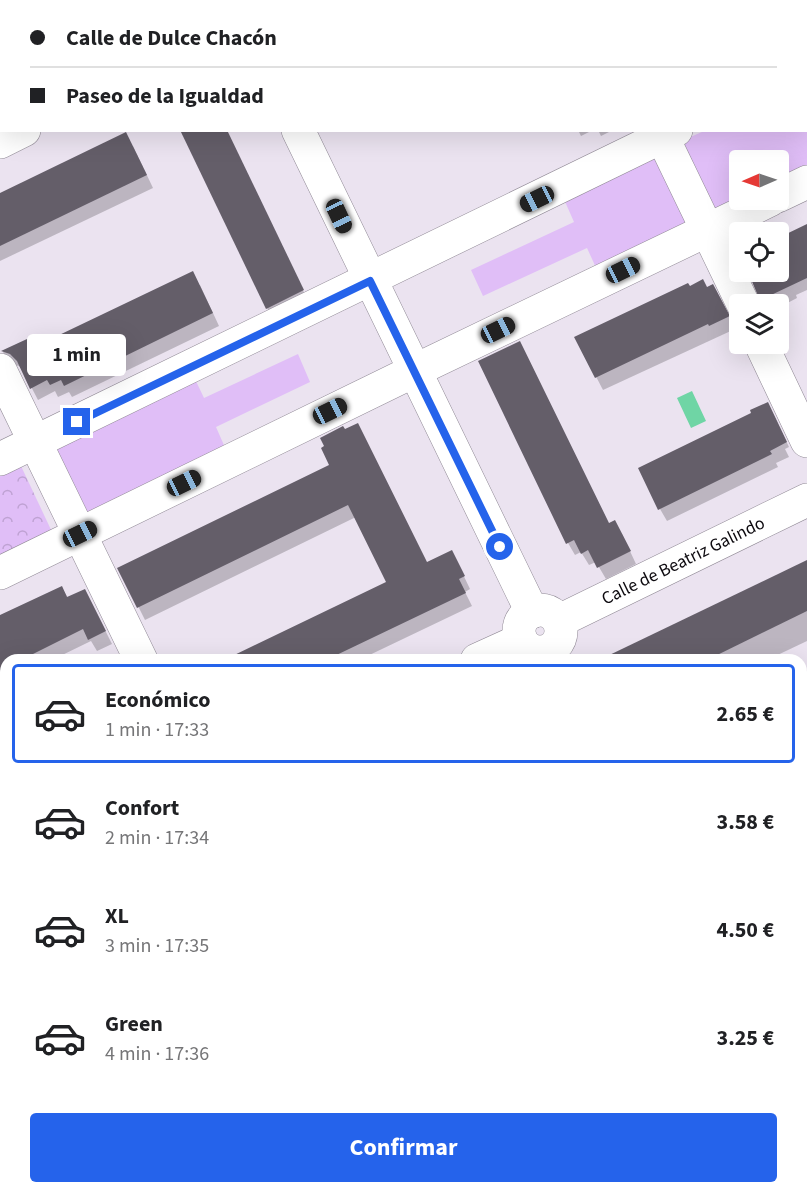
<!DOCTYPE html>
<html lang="es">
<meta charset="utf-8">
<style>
:root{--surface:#fff;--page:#f6f6f6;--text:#202124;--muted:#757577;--line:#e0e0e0;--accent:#2563eb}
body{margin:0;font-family:"Source Sans 3",sans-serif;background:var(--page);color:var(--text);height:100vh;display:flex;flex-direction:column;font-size:22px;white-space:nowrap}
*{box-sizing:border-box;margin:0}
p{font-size:20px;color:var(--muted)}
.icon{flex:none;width:33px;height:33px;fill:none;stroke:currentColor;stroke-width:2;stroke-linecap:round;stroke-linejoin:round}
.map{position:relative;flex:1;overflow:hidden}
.sheet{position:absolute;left:0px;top:654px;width:807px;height:540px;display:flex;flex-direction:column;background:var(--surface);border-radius:18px 18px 0 0;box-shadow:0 6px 24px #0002}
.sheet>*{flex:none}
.guide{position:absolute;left:0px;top:0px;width:807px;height:132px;box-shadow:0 6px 24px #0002;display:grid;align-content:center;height:132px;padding:0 30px;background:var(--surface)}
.needle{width:39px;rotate:268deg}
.controls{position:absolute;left:729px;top:150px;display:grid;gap:12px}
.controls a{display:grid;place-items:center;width:60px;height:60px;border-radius:6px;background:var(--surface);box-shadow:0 6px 24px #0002;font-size:30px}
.end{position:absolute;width:27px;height:27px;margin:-14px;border:8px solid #2563eb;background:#fff;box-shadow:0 0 0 3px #fff}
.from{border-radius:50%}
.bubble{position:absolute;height:42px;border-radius:6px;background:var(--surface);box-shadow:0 6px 24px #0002;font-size:20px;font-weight:700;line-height:42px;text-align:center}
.car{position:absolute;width:18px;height:36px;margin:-18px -9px;border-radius:8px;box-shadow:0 0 4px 2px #0007;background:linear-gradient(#222 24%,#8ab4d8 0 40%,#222 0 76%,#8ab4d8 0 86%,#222 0)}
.guide b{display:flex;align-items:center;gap:21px;height:57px;font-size:22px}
.guide b+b{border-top:2px solid var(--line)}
.guide i{width:15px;height:15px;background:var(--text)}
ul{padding:10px 0 0;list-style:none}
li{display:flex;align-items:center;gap:18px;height:99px;margin:0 12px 9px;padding:0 18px;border:3px solid transparent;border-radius:6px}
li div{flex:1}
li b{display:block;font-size:22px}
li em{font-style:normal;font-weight:700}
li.on{border-color:var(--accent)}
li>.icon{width:54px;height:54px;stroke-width:1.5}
.primary-button{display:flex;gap:12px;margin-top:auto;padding:12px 30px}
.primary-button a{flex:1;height:69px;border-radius:6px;background:var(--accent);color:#fff;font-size:24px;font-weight:700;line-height:69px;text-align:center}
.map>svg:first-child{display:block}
.green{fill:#e0bef7}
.park{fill:url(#park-crowns)}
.water{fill:#6fd5a5}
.shadow{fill:#0003}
.building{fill:#645e69}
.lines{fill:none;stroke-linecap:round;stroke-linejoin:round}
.minor-casing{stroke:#918a96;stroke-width:34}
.path{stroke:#736e76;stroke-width:4;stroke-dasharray:4.5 4.5;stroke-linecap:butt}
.minor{stroke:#fff;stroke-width:33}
.route{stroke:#2563eb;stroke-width:8}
.labels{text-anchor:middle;stroke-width:6;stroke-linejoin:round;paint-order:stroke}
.street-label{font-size:18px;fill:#0d0a0f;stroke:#f8f0fd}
</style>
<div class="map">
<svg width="807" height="1194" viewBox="0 0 807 1194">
<defs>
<pattern id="park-crowns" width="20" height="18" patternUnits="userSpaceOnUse" patternTransform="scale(1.5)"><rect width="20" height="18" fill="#e0bef7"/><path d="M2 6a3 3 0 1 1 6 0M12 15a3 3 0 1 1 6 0" fill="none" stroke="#bfa2d3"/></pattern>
</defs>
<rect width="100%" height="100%" fill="#ebe3f0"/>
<g class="green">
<polygon points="807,80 807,171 779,184 778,160 740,160 740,200 713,216 677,143 704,131 806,130"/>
<polygon points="660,153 694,227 598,272 587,248 483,296 471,270 574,222 563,197"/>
<polygon points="298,354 310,382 216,427 227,452 88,518 53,445 194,377 204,398"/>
</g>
<polygon class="park" points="21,466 53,534 0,560 0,476"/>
<polygon class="water" points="692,391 706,421 691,428 677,398"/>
<g class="shadow">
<polygon points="55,0 164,0 165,2 52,2"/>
<polygon points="514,0 563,0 559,2"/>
<polygon points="748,0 807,0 807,42 806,43 806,2 745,2"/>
<polygon points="2,25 2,103 0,104 0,26"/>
<polygon points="226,130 309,303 274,320 267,308"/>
<polygon points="578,130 593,130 581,136"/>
<polygon points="598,130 613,130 601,136"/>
<polygon points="133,146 153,188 0,261 0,194"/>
<polygon points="807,225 807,290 796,295 797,298 778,308 778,304 765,304 750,272 778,272"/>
<polygon points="200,285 219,326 72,397 69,392 58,397 55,391 38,400 23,371 19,366 10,364 3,352 27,341 32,350"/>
<polygon points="689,288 707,289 719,298 735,329 603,390 576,338"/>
<polygon points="526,355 609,525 622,534 636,564 606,579 596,562 589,565 581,552 575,555 568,543"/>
<polygon points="753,413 774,416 789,447 785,449 789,457 776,463 778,467 667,521 660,509"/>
<polygon points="331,466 427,563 458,564 470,589 465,592 472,606 359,660 265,660 388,583 356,517 145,620 119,568"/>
<polygon points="807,562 807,641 767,660 632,660"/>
<polygon points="62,588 68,598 85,590 112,644 97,651 91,641 52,660 6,660 6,682 0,685 0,617"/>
<polygon points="6,761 6,834 0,837 0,764"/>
<polygon points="807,906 807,978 801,978 801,912"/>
<polygon points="6,950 6,1015 0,1018 0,953"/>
<polygon points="6,1106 6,1161 0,1150 0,1109"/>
<polygon points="208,1188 416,1188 403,1194 211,1194"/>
<polygon points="553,1188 645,1188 640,1194 560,1194"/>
</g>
<g class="building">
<polygon points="180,130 227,130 304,290 266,309"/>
<polygon points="126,132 147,175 0,246 0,193"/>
<polygon points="807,224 807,278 769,296 770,299 761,303 748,272 778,272 778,238"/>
<polygon points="193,271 213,313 64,386 61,380 50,385 47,380 30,389 17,361 10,354 1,351 27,339 32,348"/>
<polygon points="703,279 707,287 713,284 730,316 709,326 708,324 595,378 574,337 688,283 690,286"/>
<polygon points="520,341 609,523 615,520 631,551 597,568 588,550 581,554 574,540 566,544 478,361"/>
<polygon points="768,402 787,442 770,451 772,454 658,510 638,468 751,413 750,410"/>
<polygon points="358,423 427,562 452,550 465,576 459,579 466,593 326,660 224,660 386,582 348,505 137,608 117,568 329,465 321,448 324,446 320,438 343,426 345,429"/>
<polygon points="807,560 807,611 707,660 599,660"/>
<polygon points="62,586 67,597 85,589 106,631 88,640 83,629 21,660 6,660 6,667 0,670 0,615"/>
</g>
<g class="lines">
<defs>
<g id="minor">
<polyline points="236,0 236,2"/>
<polyline points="595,0 596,2"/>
<polyline points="294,2 297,0"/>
<polyline points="806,69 807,68"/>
<polyline points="298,130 532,612"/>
<polyline points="659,130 743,304"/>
<polyline points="0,142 24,130"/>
<polyline points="778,196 807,182"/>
<polyline points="761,344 807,441"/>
<polyline points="0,370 141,660"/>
<polyline points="0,459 676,130"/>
<polyline points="0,573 414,371 770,200"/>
<circle cx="540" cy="631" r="21"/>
<path id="s1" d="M559,621l248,-121"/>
<polyline points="477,660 521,640"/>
<polyline points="0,892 6,889"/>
<polyline points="801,1084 807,1081"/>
<polyline points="780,1188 786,1194"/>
<polyline points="49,1194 61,1188"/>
</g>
</defs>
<use href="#minor" class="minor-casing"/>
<g class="path">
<polyline points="801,1014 807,1009"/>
<polyline points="801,1025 807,1021"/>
<polyline points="693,1188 700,1194"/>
<polyline points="656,1194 661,1188"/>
<polyline points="665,1194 671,1188"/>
</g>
<use href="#minor" class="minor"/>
</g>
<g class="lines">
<polyline class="route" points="77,422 370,281 500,547"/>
</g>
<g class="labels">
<g class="street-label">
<text dy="6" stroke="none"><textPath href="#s1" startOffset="138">Calle de Beatriz Galindo</textPath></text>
</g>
</g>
</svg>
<div class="controls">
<a><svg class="needle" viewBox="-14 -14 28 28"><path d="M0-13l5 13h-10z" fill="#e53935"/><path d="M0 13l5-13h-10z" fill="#757577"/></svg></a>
<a><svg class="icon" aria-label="locate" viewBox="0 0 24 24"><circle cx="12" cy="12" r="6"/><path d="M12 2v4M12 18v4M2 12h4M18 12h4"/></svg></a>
<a><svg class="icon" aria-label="layers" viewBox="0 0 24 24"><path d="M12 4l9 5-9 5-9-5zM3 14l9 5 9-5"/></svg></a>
</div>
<i class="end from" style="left:500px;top:547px"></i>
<i class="end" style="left:77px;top:422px"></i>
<div class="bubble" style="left:27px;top:334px;width:99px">1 min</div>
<i class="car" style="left:537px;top:199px;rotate:244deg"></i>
<i class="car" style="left:339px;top:216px;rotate:155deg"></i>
<i class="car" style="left:623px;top:270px;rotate:64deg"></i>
<i class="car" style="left:498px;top:330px;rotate:64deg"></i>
<i class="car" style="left:330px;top:411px;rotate:64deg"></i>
<i class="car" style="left:184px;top:483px;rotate:64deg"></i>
<i class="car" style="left:80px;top:534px;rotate:64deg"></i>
<div class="guide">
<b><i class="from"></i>Calle de Dulce Chacón</b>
<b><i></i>Paseo de la Igualdad</b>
</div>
<section class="sheet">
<ul>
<li class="on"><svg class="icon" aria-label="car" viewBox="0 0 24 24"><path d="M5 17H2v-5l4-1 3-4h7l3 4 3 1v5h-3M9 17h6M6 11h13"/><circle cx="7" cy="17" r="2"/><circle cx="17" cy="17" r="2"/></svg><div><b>Económico</b><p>1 min · 17:33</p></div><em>2.65 €</em></li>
<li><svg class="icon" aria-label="car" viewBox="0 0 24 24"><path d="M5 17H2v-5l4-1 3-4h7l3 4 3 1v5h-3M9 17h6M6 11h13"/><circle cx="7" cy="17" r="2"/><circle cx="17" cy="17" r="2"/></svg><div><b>Confort</b><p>2 min · 17:34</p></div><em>3.58 €</em></li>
<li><svg class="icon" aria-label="car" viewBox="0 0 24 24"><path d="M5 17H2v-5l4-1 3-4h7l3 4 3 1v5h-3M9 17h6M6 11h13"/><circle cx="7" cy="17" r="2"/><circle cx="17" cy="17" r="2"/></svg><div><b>XL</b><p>3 min · 17:35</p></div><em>4.50 €</em></li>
<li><svg class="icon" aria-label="car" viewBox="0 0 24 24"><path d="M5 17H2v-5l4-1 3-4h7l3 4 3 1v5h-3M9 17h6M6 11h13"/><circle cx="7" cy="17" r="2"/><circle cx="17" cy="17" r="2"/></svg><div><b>Green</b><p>4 min · 17:36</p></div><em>3.25 €</em></li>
</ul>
<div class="primary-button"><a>Confirmar</a></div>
</section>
</div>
